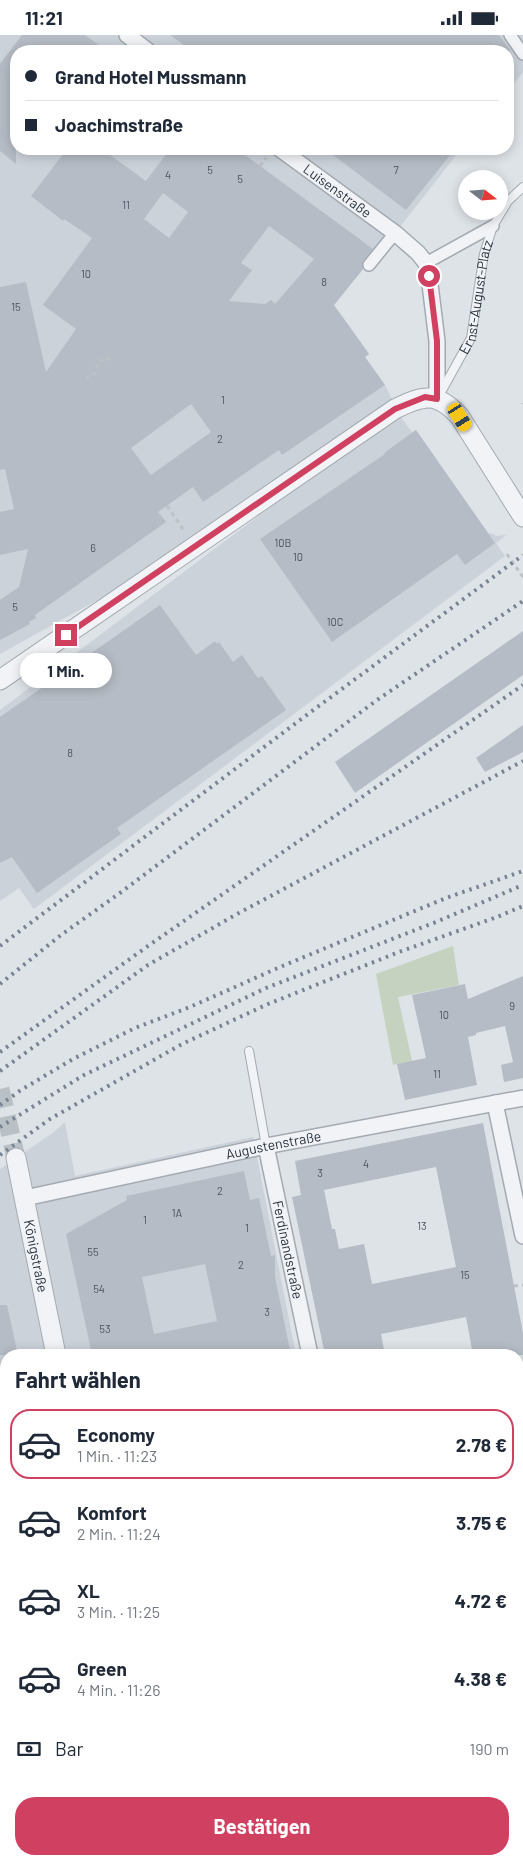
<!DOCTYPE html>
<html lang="de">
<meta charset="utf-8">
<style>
:root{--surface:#fff;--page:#f6f6f7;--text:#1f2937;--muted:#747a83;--line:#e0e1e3;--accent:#d04060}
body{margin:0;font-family:Barlow,sans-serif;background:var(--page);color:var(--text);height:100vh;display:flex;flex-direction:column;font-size:19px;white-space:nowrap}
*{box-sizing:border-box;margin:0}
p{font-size:16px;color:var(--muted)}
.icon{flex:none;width:28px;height:28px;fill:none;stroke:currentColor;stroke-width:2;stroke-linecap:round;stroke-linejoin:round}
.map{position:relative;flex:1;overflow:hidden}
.drawer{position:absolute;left:0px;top:1314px;width:524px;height:516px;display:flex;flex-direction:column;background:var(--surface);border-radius:20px 20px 0 0;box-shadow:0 2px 12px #0003}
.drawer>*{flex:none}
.banner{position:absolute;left:10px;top:10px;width:504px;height:110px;border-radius:20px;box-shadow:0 2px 12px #0003;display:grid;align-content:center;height:110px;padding:0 15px;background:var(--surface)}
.needle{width:32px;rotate:107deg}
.buttons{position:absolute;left:458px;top:135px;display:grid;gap:10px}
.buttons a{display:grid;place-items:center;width:50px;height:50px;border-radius:50%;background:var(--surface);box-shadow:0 2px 12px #0003;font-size:25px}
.end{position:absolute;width:22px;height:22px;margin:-11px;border:6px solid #d04060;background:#fff;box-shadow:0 0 0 2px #fff}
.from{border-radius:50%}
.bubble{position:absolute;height:35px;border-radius:18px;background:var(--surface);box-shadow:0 2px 12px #0003;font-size:16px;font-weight:700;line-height:35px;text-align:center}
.car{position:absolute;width:15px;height:30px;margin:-15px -8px;border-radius:6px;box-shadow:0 0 4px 1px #0007;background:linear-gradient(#f5c518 24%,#345 0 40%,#f5c518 0 76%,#345 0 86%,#f5c518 0)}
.banner b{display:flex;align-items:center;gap:18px;height:48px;font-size:19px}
.banner b+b{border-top:1px solid var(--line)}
.banner i{width:12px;height:12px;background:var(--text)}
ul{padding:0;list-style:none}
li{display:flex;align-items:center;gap:15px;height:70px;margin:0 10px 8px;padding:0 5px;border:2px solid transparent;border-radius:20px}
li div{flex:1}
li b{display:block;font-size:19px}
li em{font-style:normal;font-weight:700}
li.on{border-color:var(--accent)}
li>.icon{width:45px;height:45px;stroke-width:1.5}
h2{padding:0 15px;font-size:22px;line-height:60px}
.pay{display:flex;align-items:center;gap:12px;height:55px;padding:0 15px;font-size:19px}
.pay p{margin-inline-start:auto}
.button{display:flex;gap:10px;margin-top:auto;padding:10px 15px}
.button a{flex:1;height:58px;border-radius:20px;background:var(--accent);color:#fff;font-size:20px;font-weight:700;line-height:58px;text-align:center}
.status{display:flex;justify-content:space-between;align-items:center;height:35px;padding:0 25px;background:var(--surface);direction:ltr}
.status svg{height:14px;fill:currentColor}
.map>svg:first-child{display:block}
.built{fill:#ccd2da}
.green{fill:#c5d2bf}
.building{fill:#b6bcc5;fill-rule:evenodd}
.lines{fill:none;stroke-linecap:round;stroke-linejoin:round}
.tertiary-tunnel{stroke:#b9c0c6;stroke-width:19;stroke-dasharray:19 9;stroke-linecap:butt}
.service-casing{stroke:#a3aab2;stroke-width:10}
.pedestrian-casing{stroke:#a3aab2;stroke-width:14}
.minor-casing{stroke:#a3aab2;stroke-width:18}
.tertiary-casing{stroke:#a3aab2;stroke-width:21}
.path{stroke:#bcc1c6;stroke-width:3;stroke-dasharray:4 4;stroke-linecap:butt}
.service{stroke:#f1f3f6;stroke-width:8}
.pedestrian{stroke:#f1f3f6;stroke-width:11}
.minor{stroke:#f1f3f6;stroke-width:15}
.tertiary{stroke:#f1f3f6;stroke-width:19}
.rail{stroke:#788392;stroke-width:4;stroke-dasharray:2.5 5;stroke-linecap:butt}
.route{stroke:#d04060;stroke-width:6}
.labels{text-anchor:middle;stroke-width:4;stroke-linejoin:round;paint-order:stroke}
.number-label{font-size:11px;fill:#4b5460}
.street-label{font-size:14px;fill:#27323f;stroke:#eef2f6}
</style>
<div class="status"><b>11:21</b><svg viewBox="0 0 49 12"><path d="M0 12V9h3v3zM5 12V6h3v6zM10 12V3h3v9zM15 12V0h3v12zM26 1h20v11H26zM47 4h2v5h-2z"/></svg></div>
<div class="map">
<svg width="523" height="1829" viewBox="0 0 523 1829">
<rect width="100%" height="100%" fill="#dee3e8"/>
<g class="built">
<polygon points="0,0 523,0 523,37 508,56 508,16 16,16 16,114 461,114 395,198 373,222 331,274 339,284 342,281 369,319 365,322 385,350 392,364 395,374 195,511 0,619"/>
<polygon points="397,377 412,397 416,395 488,498 493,499 496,501 506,500 496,508 505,521 34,874 19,853 0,866 0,675"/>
<polygon points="65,1087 75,1141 253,1102 296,1320 6,1320 6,1824 518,1824 518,1411 523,1409 523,1829 0,1829 0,1134 54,1097"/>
</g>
<polygon class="green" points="453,911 459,950 398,962 412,1026 393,1030 376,939"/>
<g class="building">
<polygon points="22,0 85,0 107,16 16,16 16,129 0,116 0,29"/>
<polygon points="170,0 499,0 511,16 192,16"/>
<path d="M67,114h35l44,32 24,-32h67l136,100 -10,12 -1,3 1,5 -29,36 35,49 -4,3 20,28 -103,70 -3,-5 -76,52 -10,-15 -35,25 8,10 -131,93 1,3 -7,4 1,2 -30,16v-40l19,-13 9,-38 -28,6v-43l14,-3 -9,-40 -5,1v-183l26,-5 20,90 30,-43 -33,-24 49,-67 -28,-19 -1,2 -32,-25zM163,158l25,19 -19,26 -25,-19zM269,191l45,33 -39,45 -4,-4 -6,4 -36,-3 23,-31 -11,-7zM191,369l20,28 -60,43 -20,-27z"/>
<polygon points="325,114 455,114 406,175"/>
<polygon points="416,395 495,508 465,530 457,519 332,607 260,504 385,419 384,418"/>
<polygon points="160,570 196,620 215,606 217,609 219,607 233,627 242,620 258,643 262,641 286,675 117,793 121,799 37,858 12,822 0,828 0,682"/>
<polygon points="523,596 523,640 355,758 335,727"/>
<polygon points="523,690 523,717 485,737 476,723"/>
<polygon points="523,941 523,1043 504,1047 501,1030 513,1027 505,991 476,998 476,1000 468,1002 477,1050 405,1065 397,1029 426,1023 412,960 465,949 468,964"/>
<path d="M483,1088l40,210v22h-50l-7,-38 -85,17 4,21h-60l-33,-158 9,-2 -6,-34zM436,1132l20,100 -84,17 -8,-40 -25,5 -4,-20h-3l-8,-39z"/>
<path d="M244,1136l6,29 9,-2 12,58 4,-1v22l16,78h-199l-26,-121 61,-34 -1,-4zM205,1229l12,57 -63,13 -12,-57z"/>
<polygon points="0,1270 7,1270 18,1320 0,1320"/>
</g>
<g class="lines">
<polyline class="tertiary-tunnel" points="0,1054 16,1123"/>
<defs>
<g id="service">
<path id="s1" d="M440,359l31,-56 13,-84 9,-28 15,-25 15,-14"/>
<polyline points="249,1016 266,1111"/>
</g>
<g id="pedestrian">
<polyline points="510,0 523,19"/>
<polyline points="426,228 493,191"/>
<polyline points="369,230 395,198"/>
</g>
<g id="minor">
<polyline points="127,0 148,16"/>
<path id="s2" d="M280,114l115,84 23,20 8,10 3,13 8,65v58"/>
<polyline points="495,1068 523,1201"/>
<path id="s3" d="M266,1111l44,209"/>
<path id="s4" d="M25,1163l241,-52 257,-48"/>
<polyline points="518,1402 523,1401"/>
<polyline points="0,1511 6,1510"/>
<polyline points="518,1653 523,1652"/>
<polyline points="414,1824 415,1829"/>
</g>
<g id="tertiary">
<path d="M0,645l395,-271c28,-14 42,-18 65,8l63,100"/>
<path id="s5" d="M16,1123l40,197"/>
<polyline points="156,1824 157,1829"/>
</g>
</defs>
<use href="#service" class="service-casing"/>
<use href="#pedestrian" class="pedestrian-casing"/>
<use href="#minor" class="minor-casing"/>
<use href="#tertiary" class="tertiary-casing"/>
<g class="path">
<polyline points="260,131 266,123"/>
<polyline points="86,344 95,338 98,327 107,323 114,326"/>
<polyline points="523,368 523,369"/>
<polyline points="167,471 185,497"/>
<polyline points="507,519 523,542"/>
<polyline points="514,1251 523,1250"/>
</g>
<use href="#service" class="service"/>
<use href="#pedestrian" class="pedestrian"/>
<use href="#minor" class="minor"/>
<use href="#tertiary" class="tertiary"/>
<g class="rail">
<polyline points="0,911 304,682 523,520"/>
<polyline points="0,949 61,900 120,858 377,665 523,566"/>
<polyline points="0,1017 148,911 523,650"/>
<polyline points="0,1036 148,930 237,879 523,726"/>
<polyline points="0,1070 21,1055 73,1024 135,993 190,972 280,932 446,863 523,836"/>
<polyline points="0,1092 84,1040 266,953 436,887 523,850"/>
<polyline points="0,1120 50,1084 182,1009 268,969 399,917 497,882 523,871"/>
</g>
</g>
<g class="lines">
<polyline class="route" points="66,600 395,374 425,362 437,364 437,306 429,241"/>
</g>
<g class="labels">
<g class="number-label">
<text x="210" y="139">5</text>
<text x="396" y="139">7</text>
<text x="168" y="144">4</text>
<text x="240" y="148">5</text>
<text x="126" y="174">11</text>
<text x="86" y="243">10</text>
<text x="324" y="251">8</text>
<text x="16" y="276">15</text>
<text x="223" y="369">1</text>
<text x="220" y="408">2</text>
<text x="283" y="512">10B</text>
<text x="93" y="517">6</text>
<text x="298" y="526">10</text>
<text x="15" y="576">5</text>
<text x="335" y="591">10C</text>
<text x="70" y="722">8</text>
<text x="512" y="975">9</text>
<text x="444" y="984">10</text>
<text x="437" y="1043">11</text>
<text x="366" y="1133">4</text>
<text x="320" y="1142">3</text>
<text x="220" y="1160">2</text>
<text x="177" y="1182">1A</text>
<text x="145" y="1189">1</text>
<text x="422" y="1195">13</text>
<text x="247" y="1197">1</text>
<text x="93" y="1221">55</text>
<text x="241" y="1234">2</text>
<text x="465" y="1244">15</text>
<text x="99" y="1258">54</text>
<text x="267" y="1281">3</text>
<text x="105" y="1298">53</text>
</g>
<g class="street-label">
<text dy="5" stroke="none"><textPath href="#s2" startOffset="71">Luisenstraße</textPath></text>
<text dy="5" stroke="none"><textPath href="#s1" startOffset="105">Ernst-August-Platz</textPath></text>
<text dy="5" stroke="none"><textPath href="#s4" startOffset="254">Augustenstraße</textPath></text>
<text dy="5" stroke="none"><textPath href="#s3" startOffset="106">Ferdinandstraße</textPath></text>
<text dy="5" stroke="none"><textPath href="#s5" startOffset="100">Königstraße</textPath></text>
</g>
</g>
</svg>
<div class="buttons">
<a><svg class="needle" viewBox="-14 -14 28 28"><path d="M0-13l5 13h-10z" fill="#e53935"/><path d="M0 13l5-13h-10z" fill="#747a83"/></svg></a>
</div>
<i class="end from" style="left:429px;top:241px"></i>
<i class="end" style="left:66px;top:600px"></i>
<div class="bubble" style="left:20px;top:618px;width:92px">1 Min.</div>
<i class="car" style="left:460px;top:382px;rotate:148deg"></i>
<div class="banner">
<b><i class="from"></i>Grand Hotel Mussmann</b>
<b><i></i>Joachimstraße</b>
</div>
<section class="drawer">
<h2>Fahrt wählen</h2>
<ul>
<li class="on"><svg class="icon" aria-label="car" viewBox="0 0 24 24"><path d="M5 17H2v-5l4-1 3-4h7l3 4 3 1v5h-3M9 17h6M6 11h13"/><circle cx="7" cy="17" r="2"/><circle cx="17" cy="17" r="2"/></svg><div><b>Economy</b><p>1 Min. · 11:23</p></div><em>2.78 €</em></li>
<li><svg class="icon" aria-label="car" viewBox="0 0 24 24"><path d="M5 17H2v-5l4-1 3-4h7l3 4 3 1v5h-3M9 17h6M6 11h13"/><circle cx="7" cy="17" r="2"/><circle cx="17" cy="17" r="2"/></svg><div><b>Komfort</b><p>2 Min. · 11:24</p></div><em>3.75 €</em></li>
<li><svg class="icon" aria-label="car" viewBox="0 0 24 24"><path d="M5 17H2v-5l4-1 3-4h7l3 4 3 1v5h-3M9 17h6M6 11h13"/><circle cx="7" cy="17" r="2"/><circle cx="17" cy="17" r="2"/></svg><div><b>XL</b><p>3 Min. · 11:25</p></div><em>4.72 €</em></li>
<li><svg class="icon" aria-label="car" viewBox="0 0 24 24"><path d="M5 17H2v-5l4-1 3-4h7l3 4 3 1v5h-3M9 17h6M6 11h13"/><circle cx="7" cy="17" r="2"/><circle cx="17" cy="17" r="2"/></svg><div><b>Green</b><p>4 Min. · 11:26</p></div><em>4.38 €</em></li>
</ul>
<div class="pay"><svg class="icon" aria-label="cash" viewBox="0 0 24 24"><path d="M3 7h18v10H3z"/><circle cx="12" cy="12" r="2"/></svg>Bar<p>190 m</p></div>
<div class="button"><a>Bestätigen</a></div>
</section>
</div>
